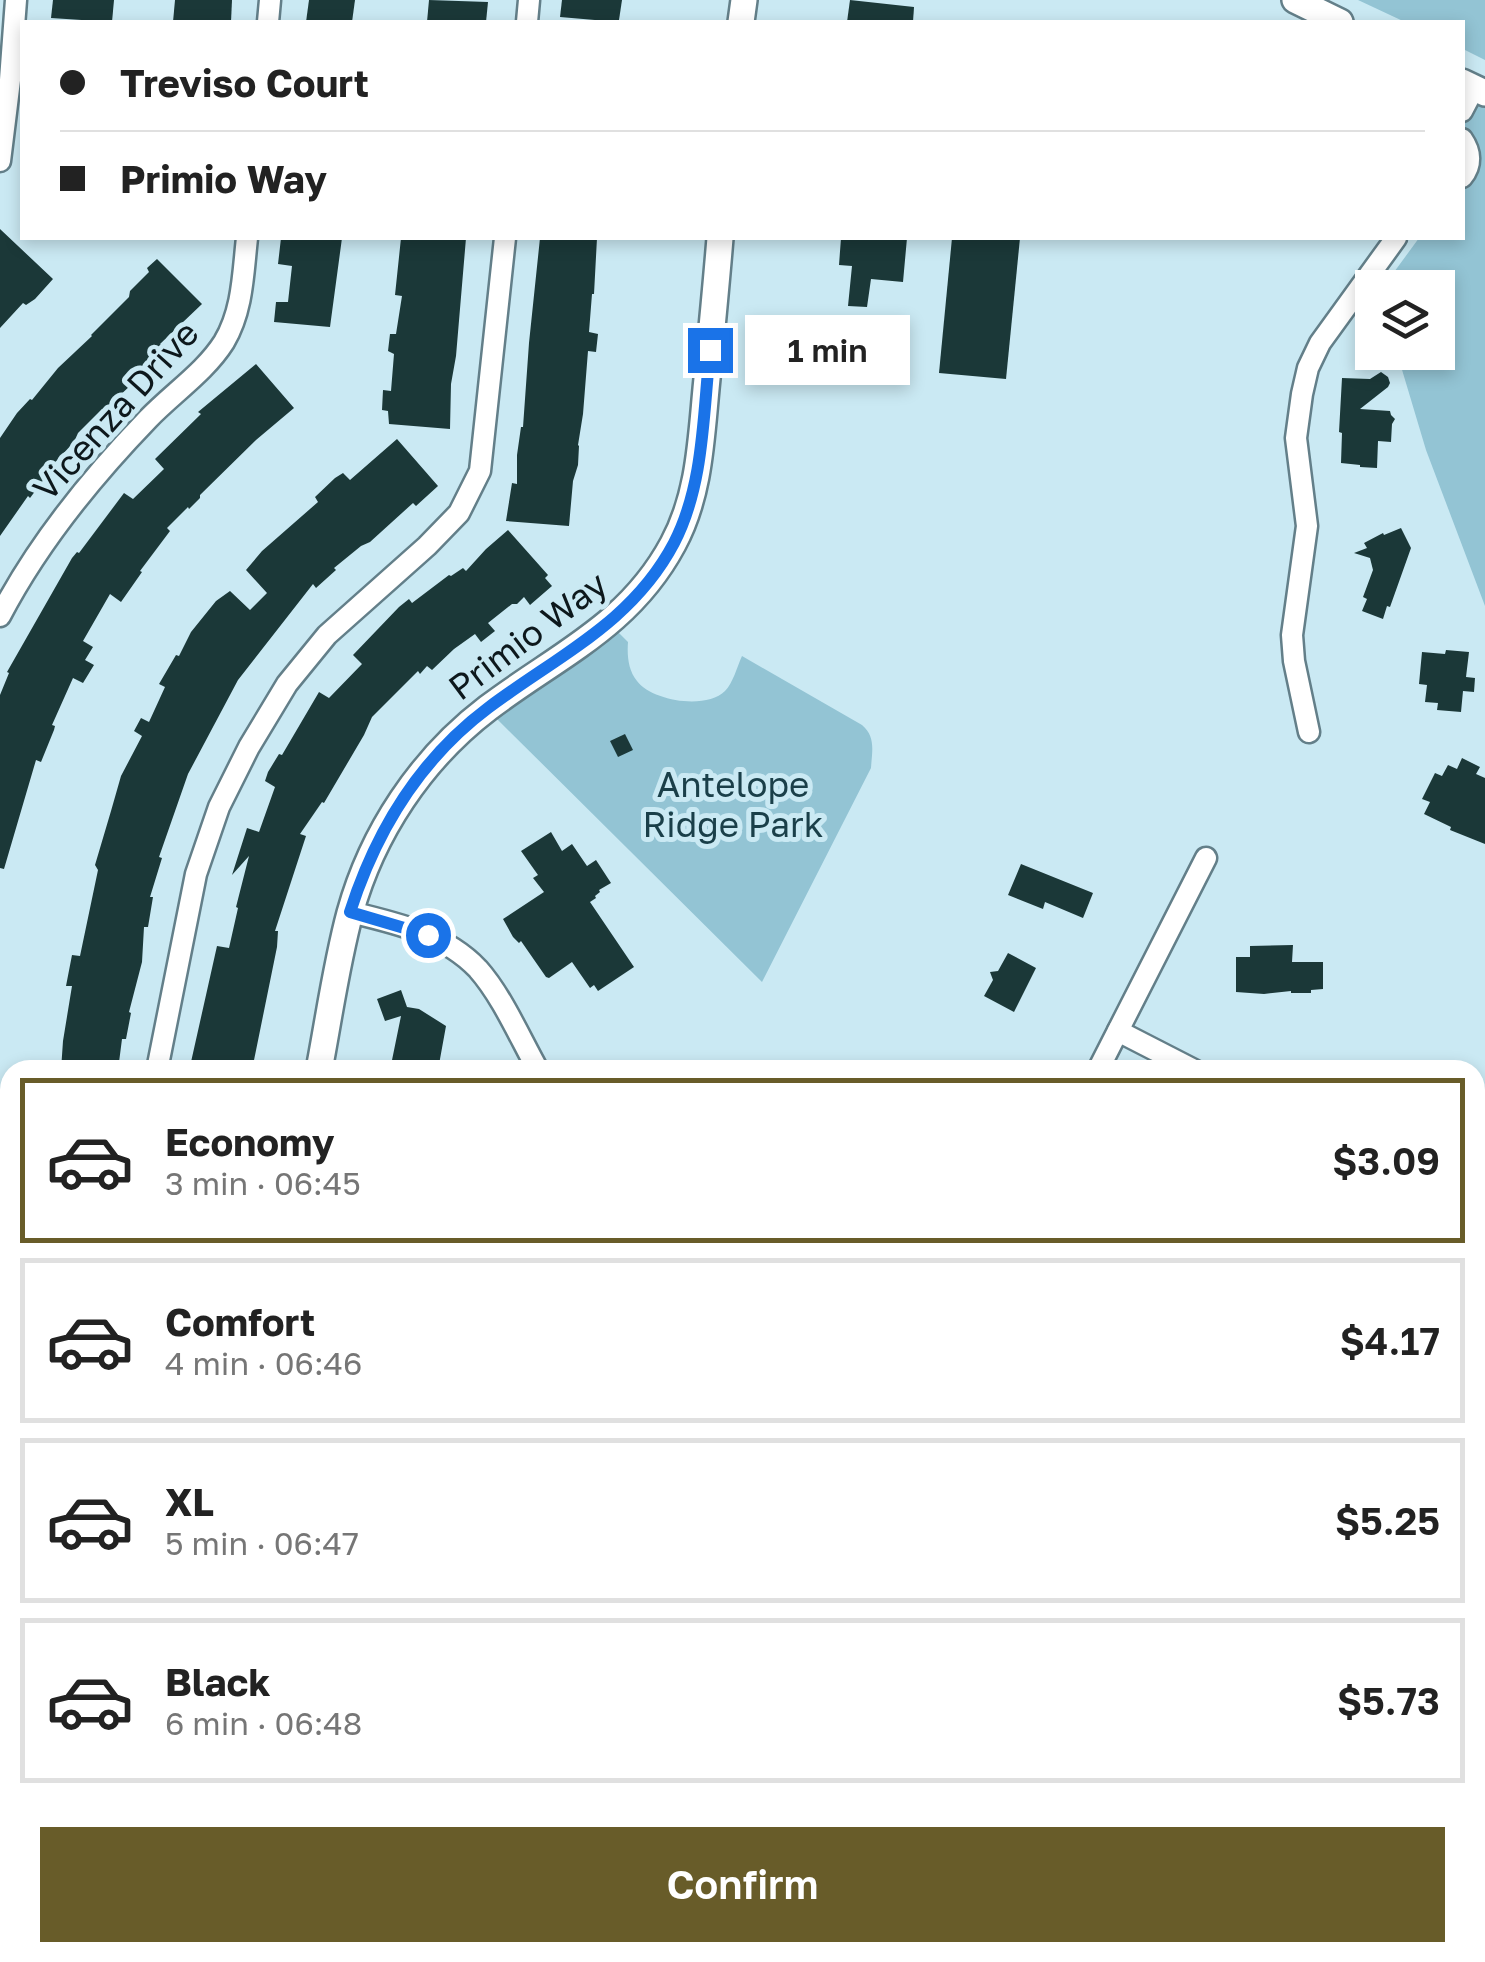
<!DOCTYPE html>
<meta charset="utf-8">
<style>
:root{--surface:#fff;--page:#f2f2f2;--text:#222;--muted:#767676;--line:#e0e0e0;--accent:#685c29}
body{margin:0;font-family:"Golos Text",sans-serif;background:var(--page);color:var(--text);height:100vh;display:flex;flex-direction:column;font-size:38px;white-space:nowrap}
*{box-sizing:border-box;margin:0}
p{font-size:32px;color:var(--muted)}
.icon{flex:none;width:55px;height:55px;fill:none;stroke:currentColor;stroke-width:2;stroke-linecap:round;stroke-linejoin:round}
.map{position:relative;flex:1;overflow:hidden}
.drawer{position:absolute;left:0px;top:1060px;width:1485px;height:902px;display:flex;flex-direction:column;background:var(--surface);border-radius:30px 30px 0 0;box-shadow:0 5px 15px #0003}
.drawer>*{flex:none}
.banner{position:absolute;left:20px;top:20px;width:1445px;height:220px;border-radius:0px;box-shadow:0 5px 15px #0003;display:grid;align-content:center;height:220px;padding:0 40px;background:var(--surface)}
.tools{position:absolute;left:1355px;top:270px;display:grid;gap:20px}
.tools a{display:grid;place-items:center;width:100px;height:100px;border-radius:0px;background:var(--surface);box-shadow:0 5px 15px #0003;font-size:50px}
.end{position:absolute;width:45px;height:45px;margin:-22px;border:12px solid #1a73e8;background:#fff;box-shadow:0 0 0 5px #fff}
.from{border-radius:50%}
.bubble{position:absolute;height:70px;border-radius:0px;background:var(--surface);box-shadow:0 5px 15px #0003;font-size:32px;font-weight:600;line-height:70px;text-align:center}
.banner b{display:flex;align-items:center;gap:35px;height:95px;font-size:38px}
.banner b+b{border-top:2px solid var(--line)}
.banner i{width:25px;height:25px;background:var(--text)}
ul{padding:18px 0 0;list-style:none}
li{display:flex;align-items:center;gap:30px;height:165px;margin:0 20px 15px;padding:0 20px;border:5px solid var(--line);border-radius:0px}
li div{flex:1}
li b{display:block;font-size:38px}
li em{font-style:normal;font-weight:600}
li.selected{border-color:var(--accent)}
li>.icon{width:90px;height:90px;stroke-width:1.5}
.primary-button{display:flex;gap:20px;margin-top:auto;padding:20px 40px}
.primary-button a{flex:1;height:115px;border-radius:0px;background:var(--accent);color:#fff;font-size:40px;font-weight:600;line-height:115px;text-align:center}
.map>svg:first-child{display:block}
.green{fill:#93c4d4}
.building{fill:#1b3838}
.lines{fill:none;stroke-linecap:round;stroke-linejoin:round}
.minor-casing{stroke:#637f89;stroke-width:25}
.tertiary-casing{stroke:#637f89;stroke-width:30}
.minor{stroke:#fff;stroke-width:20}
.tertiary{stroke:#fff;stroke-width:25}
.route{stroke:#1a73e8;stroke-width:12}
.labels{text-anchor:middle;stroke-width:10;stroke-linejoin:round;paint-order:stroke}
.street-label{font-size:35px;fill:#0d181c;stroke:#cae9f3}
.park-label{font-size:35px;fill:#1a3f49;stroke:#cae9f3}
</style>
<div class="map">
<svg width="1485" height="1962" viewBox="0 0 1485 1962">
<rect width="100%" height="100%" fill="#cae9f3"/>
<g class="green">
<polygon points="1358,0 1485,0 1485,60 1463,49 1462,22 1405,22"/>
<polygon points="1485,80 1485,606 1426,450 1397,353 1438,352 1438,288 1390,287 1389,279 1419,238 1462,238 1463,124"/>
<path d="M618,632l10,10c-1,13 0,28 9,39 15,20 69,29 88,10 8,-8 12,-24 17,-35l120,69c14,12 10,26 9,43l-109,214 -266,-264 71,-48z"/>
</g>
<g class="building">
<polygon points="53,0 114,0 112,22 51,18"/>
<polygon points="175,0 232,0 231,22 173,22"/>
<polygon points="309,0 355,0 352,22 306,22"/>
<polygon points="429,0 488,2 486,22 427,22"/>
<polygon points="562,0 622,0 619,20 618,22 560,17"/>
<polygon points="850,0 914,7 913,22 847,22"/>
<polygon points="0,229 53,279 35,299 26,305 23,303 0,328"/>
<polygon points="281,238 342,238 330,327 274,322 276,302 288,302 292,266 278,264"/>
<polygon points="401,238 466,238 456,356 451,384 450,429 389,424 388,411 382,410 383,390 391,391 394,354 388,351 390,334 396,334 402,296 395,295"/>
<polygon points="540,238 597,238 594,294 592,294 589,332 598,334 596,352 588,351 583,414 578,445 579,446 578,465 573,481 569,526 506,521 512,483 517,484 517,455 521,427 523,427 529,343"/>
<polygon points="841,238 907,238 903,282 871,279 867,307 848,306 852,266 839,265"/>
<polygon points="952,238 1020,238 1006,379 939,373"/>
<polygon points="157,259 202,304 160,344 163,347 150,357 154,360 131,385 104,410 102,409 78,433 74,442 46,472 48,474 30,498 28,496 0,536 0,438 17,413 30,399 32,400 58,368 92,336 91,335 129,297 130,291 149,272 147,268"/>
<polygon points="256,364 294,408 256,440 200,495 200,498 189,509 188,507 167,528 170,531 140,571 142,572 121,602 110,594 83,641 93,647 85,660 94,665 83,683 73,678 52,725 55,726 54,730 41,762 36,760 4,869 0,868 0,695 9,673 7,672 72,558 77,552 79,553 124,493 133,499 164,469 155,459 201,414 198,412"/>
<polygon points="1381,372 1388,377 1390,383 1388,387 1360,409 1390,411 1391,415 1395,419 1392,424 1391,442 1378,441 1377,468 1360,467 1360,465 1341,463 1342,433 1339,432 1342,378 1370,379"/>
<polygon points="397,439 438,486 416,506 413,503 370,542 361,546 334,568 336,570 316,588 313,584 238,680 188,774 159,857 162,858 150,897 153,897 148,927 144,927 142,962 129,1012 131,1013 126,1039 122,1039 118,1070 61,1070 63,1041 72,986 66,986 72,955 80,956 98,870 95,865 111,811 121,776 142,736 134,731 141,718 149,722 165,687 159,684 176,655 179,656 191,632 216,601 230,591 250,610 267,593 246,570 262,551 318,502 315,497 335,478 343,473 350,480"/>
<polygon points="1401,528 1411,548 1390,607 1387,606 1383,619 1362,611 1367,599 1363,597 1373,570 1370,558 1354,553 1367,548 1364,543 1383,533 1384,535"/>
<polygon points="508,530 548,575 545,578 552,586 530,605 524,597 517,604 512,604 488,623 495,631 481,642 475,634 454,649 432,670 427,666 420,674 418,671 372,717 364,735 324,803 322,802 300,834 306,836 275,931 278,931 277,947 252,1070 192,1070 191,1062 217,946 229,948 238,908 236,907 249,856 232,875 247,828 259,832 275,787 265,781 268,772 279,754 282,755 319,692 329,698 362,664 353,655 399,607 409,599 412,603 449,575 451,576 463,568 466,571 486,549"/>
<polygon points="1446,650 1469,652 1466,677 1475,678 1474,692 1463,691 1461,712 1437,710 1438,703 1425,702 1427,685 1419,684 1422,652 1445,654"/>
<polygon points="625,734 633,750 618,757 610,741"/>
<polygon points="1462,758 1480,767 1476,774 1485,778 1485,844 1450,830 1451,827 1424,814 1430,802 1422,799 1435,773 1442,776 1448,765 1457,769"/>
<polygon points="551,832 562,851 572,844 587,866 596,860 611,883 599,890 600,892 595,896 596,898 590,902 634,967 598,991 594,985 590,988 572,962 549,978 546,977 521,941 519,943 513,937 503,919 544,892 533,878 538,875 521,851"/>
<polygon points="1021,864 1093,893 1083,918 1045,902 1043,909 1008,895"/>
<polygon points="1293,945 1292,962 1323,962 1323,989 1311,990 1311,993 1291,993 1291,991 1264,994 1236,992 1236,957 1250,957 1250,946"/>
<polygon points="1008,953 1036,968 1014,1012 984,996 993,980 990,972 998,971"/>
<polygon points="401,990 407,1007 419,1009 446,1026 438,1070 391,1065 401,1016 385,1021 377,999"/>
</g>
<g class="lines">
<defs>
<g id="minor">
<polyline points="268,22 270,0"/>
<polyline points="527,22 529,0"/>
<polyline points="1462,111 1474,88"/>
<path d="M1462,139c9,13 10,26 0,38"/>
<polyline points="0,161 10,80 16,0"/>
<path d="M0,616c38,-73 91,-138 148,-197 25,-26 57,-47 76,-77 19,-32 19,-69 23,-104"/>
<polyline points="1309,732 1294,661 1292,635 1307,526 1296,438 1302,394 1308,368 1320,343 1396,238"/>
<path d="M350,912c46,11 95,22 128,57 24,27 42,69 60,101"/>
<polyline points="1118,1031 1194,1070"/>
<polyline points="157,1070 196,874 219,807 249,747 287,684 327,635 427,546 459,513 480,471 505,238"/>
<polyline points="1098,1070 1206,858"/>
<polyline points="0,1361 10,1366"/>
<polyline points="1475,1520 1485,1521"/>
<polyline points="643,1962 648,1952"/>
</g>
<g id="tertiary">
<polyline points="1295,0 1340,22"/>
<polyline points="741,22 744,0"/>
<polyline points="1462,82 1485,93"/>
<path d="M319,1070c10,-52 17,-105 31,-157 22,-80 71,-154 138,-205 70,-53 141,-82 185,-164 26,-48 28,-102 33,-155 5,-51 10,-101 14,-151"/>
<polyline points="0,1935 10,1917"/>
</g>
</defs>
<use href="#minor" class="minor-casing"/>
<use href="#tertiary" class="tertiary-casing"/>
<use href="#minor" class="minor"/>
<use href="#tertiary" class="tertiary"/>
</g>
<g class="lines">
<path class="route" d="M428,935l-78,-23c26,-81 70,-153 138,-204 69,-52 144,-85 186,-165 30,-58 29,-128 36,-193"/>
</g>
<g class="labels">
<g class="street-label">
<text transform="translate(116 411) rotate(-48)" y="12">Vicenza Drive</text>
<text transform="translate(528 636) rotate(-37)" y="12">Primio Way</text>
</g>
<g class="park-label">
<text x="733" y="797">Antelope<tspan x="733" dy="40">Ridge Park</tspan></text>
</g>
</g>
</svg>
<div class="tools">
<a><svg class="icon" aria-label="layers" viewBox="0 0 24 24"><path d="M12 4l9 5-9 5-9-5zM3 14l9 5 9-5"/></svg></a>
</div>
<i class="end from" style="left:428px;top:935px"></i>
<i class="end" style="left:710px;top:350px"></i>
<div class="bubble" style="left:745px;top:315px;width:165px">1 min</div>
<div class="banner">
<b><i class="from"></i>Treviso Court</b>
<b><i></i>Primio Way</b>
</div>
<section class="drawer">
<ul>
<li class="selected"><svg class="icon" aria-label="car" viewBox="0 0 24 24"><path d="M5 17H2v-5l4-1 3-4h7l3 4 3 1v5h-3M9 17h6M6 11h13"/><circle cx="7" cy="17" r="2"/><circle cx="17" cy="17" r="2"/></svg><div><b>Economy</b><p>3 min · 06:45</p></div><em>$3.09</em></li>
<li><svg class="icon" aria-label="car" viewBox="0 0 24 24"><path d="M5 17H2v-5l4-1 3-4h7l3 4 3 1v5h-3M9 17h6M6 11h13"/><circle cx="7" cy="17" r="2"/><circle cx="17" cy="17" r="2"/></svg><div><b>Comfort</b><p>4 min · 06:46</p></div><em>$4.17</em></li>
<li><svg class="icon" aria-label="car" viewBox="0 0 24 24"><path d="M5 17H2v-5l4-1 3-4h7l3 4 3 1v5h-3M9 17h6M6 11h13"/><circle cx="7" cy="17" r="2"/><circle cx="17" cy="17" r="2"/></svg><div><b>XL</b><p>5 min · 06:47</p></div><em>$5.25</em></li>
<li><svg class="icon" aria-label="car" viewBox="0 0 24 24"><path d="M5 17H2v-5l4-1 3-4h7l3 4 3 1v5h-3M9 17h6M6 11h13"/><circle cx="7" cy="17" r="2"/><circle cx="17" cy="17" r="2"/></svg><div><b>Black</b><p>6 min · 06:48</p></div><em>$5.73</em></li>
</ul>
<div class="primary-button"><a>Confirm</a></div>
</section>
</div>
